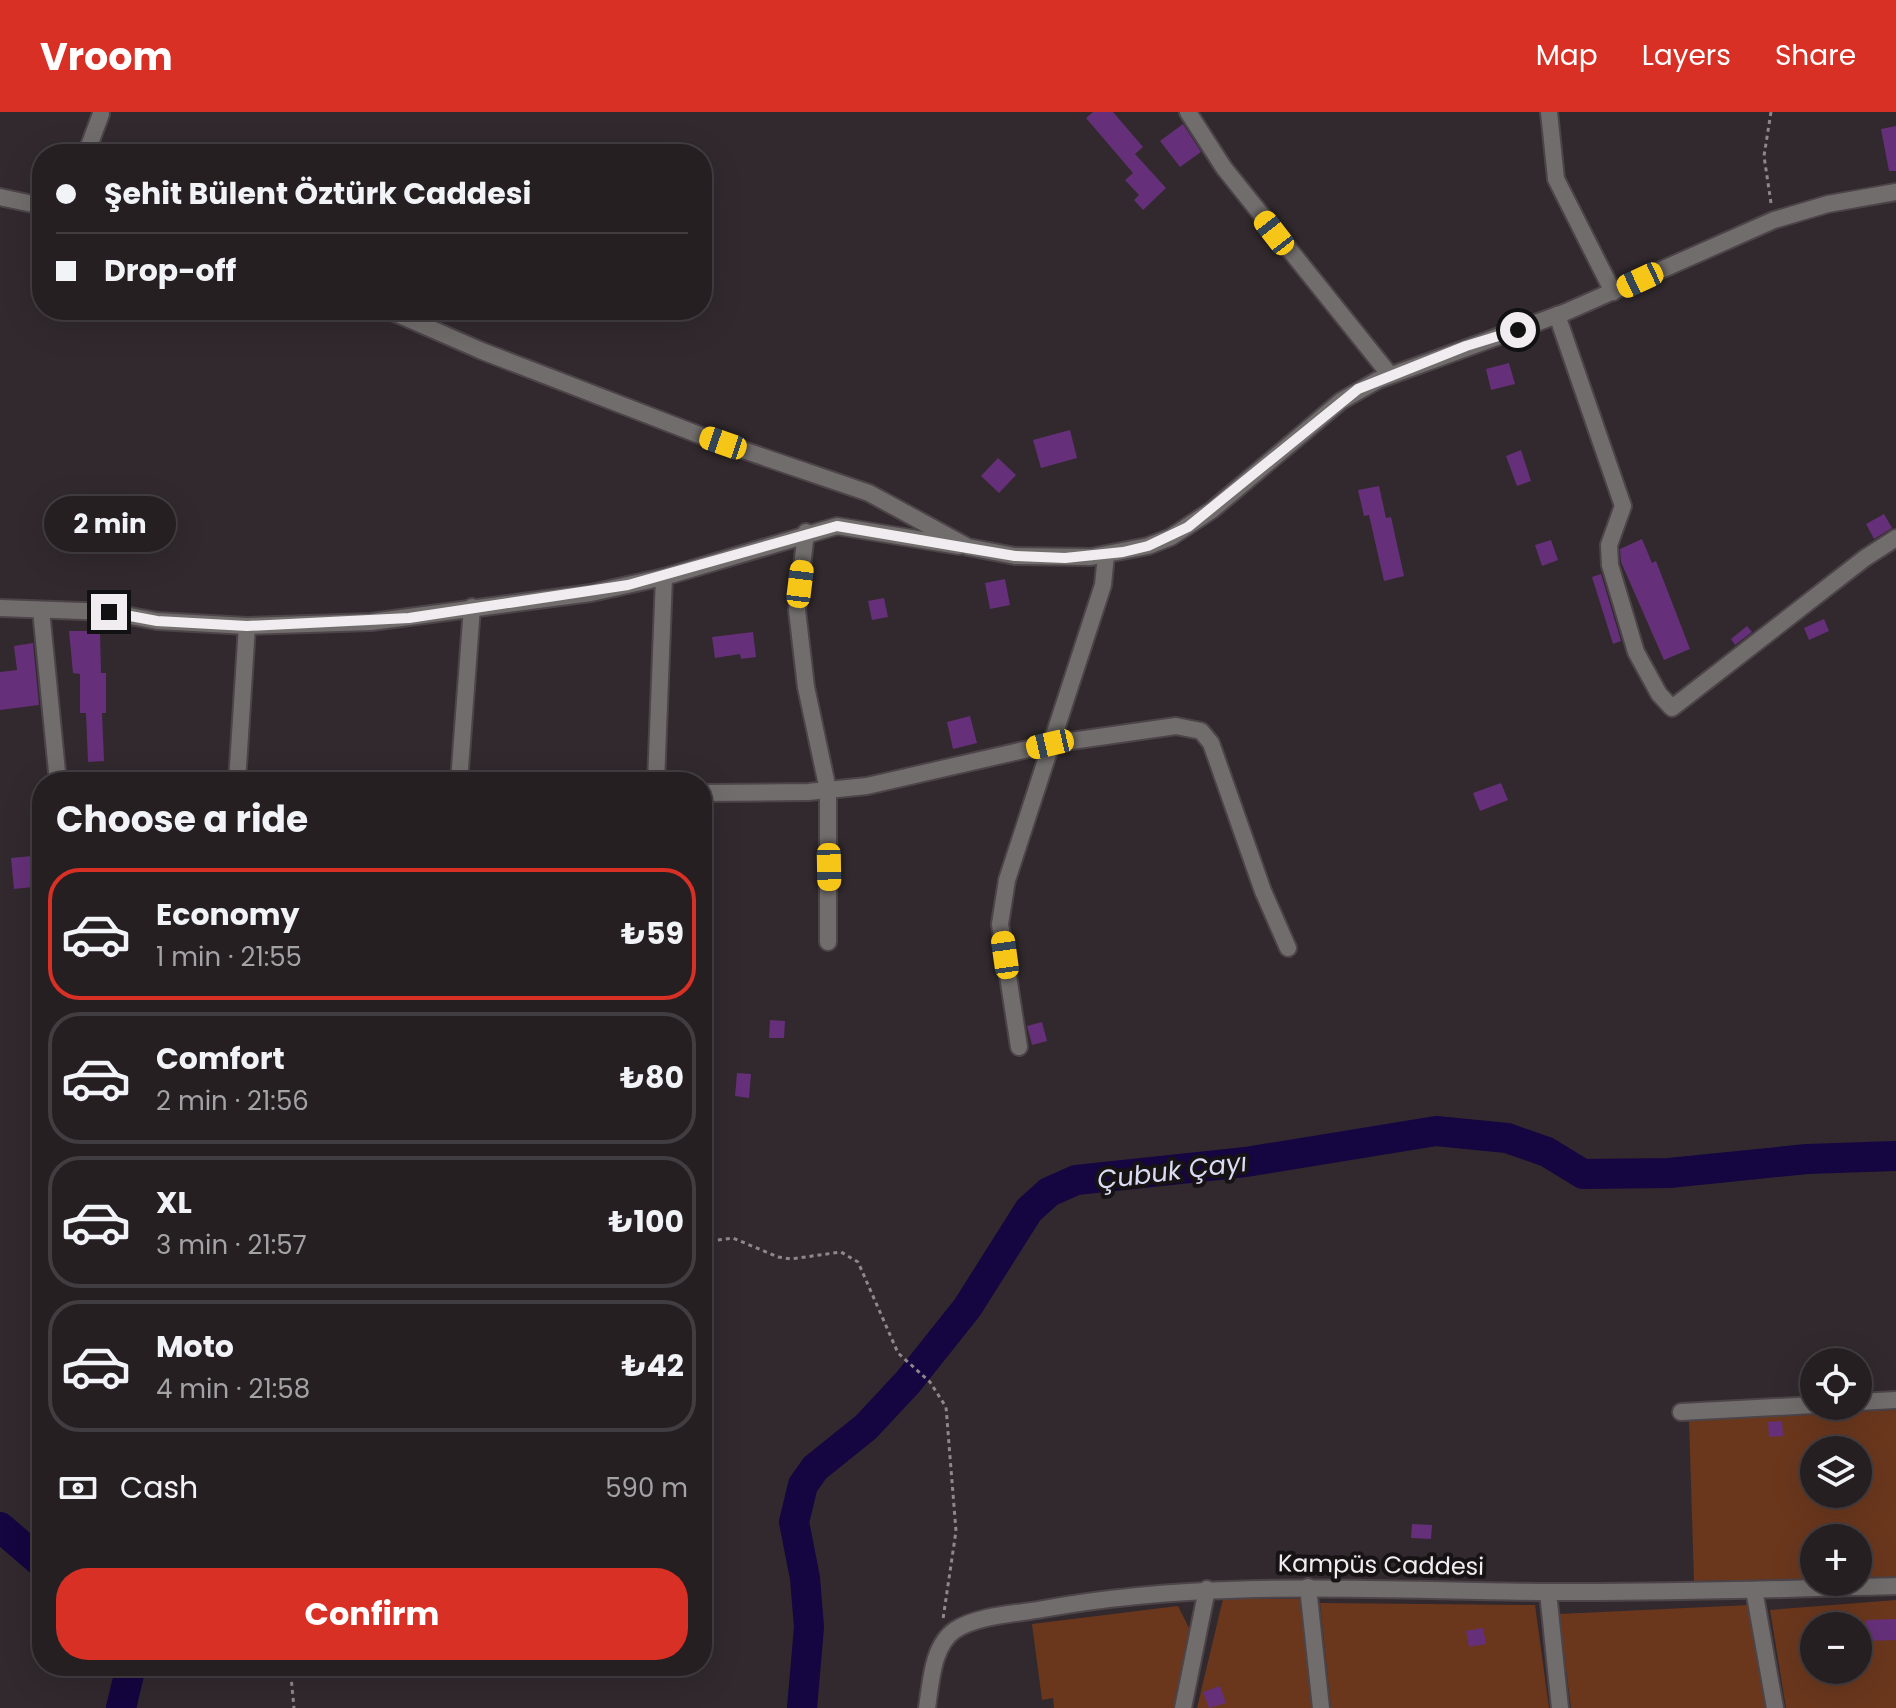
<!DOCTYPE html>
<meta charset="utf-8">
<style>
:root{--surface:#251f22;--page:#312c2f;--text:#f1f3f6;--muted:#a3a2a5;--line:#423d40;--accent:#d93025}
body{margin:0;font-family:Poppins,sans-serif;background:var(--page);color:var(--text);height:100vh;display:flex;flex-direction:column;font-size:30px;white-space:nowrap}
*{box-sizing:border-box;margin:0}
p{font-size:26px;color:var(--muted)}
.icon{flex:none;width:44px;height:44px;fill:none;stroke:currentColor;stroke-width:2;stroke-linecap:round;stroke-linejoin:round}
.map{position:relative;flex:1;overflow:hidden}
.panel{position:absolute;left:32px;top:660px;width:680px;height:904px;display:flex;flex-direction:column;background:var(--surface);border-radius:32px;box-shadow:0 8px 32px #0002,0 0 0 2px var(--line)}
.panel>*{flex:none}
.hud{position:absolute;left:32px;top:32px;width:680px;height:176px;border-radius:32px;box-shadow:0 8px 32px #0002,0 0 0 2px var(--line);display:grid;align-content:center;height:176px;padding:0 24px;background:var(--surface)}
.controls{position:absolute;left:1800px;top:1236px;display:grid;gap:16px}
.controls a{display:grid;place-items:center;width:72px;height:72px;border-radius:50%;background:var(--surface);box-shadow:0 8px 32px #0002,0 0 0 2px var(--line);font-size:40px}
.end{position:absolute;width:36px;height:36px;margin:-18px;border:10px solid #f1ecef;background:#111;box-shadow:0 0 0 4px #111}
.from{border-radius:50%}
.bubble{position:absolute;height:56px;border-radius:28px;background:var(--surface);box-shadow:0 8px 32px #0002,0 0 0 2px var(--line);font-size:26px;font-weight:700;line-height:56px;text-align:center}
.car{position:absolute;width:24px;height:48px;margin:-24px -12px;border-radius:10px;box-shadow:0 0 6px 2px #0007;background:linear-gradient(#f5c518 24%,#345 0 40%,#f5c518 0 76%,#345 0 86%,#f5c518 0)}
.hud b{display:flex;align-items:center;gap:28px;height:76px;font-size:30px}
.hud b+b{border-top:2px solid var(--line)}
.hud i{width:20px;height:20px;background:var(--text)}
ul{padding:0;list-style:none}
li{display:flex;align-items:center;gap:24px;height:132px;margin:0 16px 12px;padding:0 8px;border:4px solid var(--line);border-radius:32px}
li div{flex:1}
li b{display:block;font-size:30px}
li em{font-style:normal;font-weight:700}
li.current{border-color:var(--accent)}
li>.icon{width:72px;height:72px;stroke-width:1.5}
h2{padding:0 24px;font-size:36px;line-height:96px}
.pay{display:flex;align-items:center;gap:20px;height:88px;padding:0 24px;font-size:30px}
.pay p{margin-inline-start:auto}
.primary-button{display:flex;gap:16px;margin-top:auto;padding:16px 24px}
.primary-button a{flex:1;height:92px;border-radius:32px;background:var(--accent);color:#fff;font-size:32px;font-weight:700;line-height:92px;text-align:center}
header{display:flex;align-items:center;gap:48px;box-sizing:border-box;height:112px;padding:0 40px;background:var(--accent);color:#fff}
header strong{font-size:38px}
nav{display:flex;gap:44px;margin-inline-start:auto;font-size:28px}
.map>svg:first-child{display:block}
.green{fill:#6a371d;fill-rule:evenodd}
.lines{fill:none;stroke-linecap:round;stroke-linejoin:round}
.river{stroke:#150540;stroke-width:30}
.building{fill:#653079}
.minor-casing{stroke:#4c4448;stroke-width:20}
.path{stroke:#8e888b;stroke-width:3;stroke-dasharray:4 4;stroke-linecap:butt}
.minor{stroke:#726d6d;stroke-width:16}
.route{stroke:#f1ecef;stroke-width:10}
.labels{text-anchor:middle;stroke-width:8;stroke-linejoin:round;paint-order:stroke}
.street-label{font-size:24px;fill:#f1ecef;stroke:#171315}
.water-label{font-size:26px;font-style:italic;fill:#dbdcf3;stroke:#171315}
</style>
<header>
<strong>Vroom</strong>
<nav><a>Map</a><a>Layers</a><a>Share</a></nav>
</header>
<div class="map">
<svg width="1896" height="1596" viewBox="0 0 1896 1596">
<rect width="100%" height="100%" fill="#31292d"/>
<g class="green">
<path d="M1896,1298v167l-38,1v-40h-44v41l-120,2 -5,-162zM1814,1338h44v44h-44z"/>
<polygon points="1223,1487 1301,1487 1313,1596 1197,1596"/>
<path d="M1896,1488v108h-110l-16,-98zM1814,1514h44v44h-44z"/>
<polygon points="1320,1491 1535,1493 1549,1596 1331,1596"/>
<polygon points="1749,1493 1768,1596 1571,1596 1559,1502"/>
<polygon points="1178,1494 1191,1520 1174,1596 1054,1596 1053,1586 1042,1588 1032,1512"/>
</g>
<g class="lines">
<g class="river">
<polyline points="0,1415 42,1451"/>
<polyline points="121,1596 131,1554"/>
<polyline points="802,1596 809,1515 805,1466 794,1410 803,1373 815,1356 866,1315 908,1270 967,1196 1029,1098 1049,1080 1076,1068 1246,1050 1436,1019 1507,1026 1547,1040 1583,1062 1669,1061 1807,1047 1896,1044"/>
</g>
</g>
<g class="building">
<polygon points="1093,0 1113,0 1143,35 1135,42 1166,76 1143,98 1134,88 1139,83 1125,68 1133,61 1086,6"/>
<polygon points="1183,12 1201,40 1180,55 1160,29"/>
<polygon points="1896,14 1896,59 1889,59 1881,17"/>
<polygon points="1509,251 1515,272 1491,278 1486,257"/>
<polygon points="1070,318 1077,346 1041,356 1033,328"/>
<polygon points="1521,338 1531,369 1517,374 1506,344"/>
<polygon points="998,346 1016,363 999,381 981,364"/>
<polygon points="1379,374 1386,406 1391,405 1404,464 1384,469 1369,403 1364,404 1358,378"/>
<polygon points="1884,402 1892,416 1874,427 1866,412"/>
<polygon points="1642,427 1652,451 1656,449 1690,537 1664,548 1621,450 1620,437"/>
<polygon points="1551,428 1558,448 1542,454 1535,433"/>
<polygon points="1601,462 1621,529 1613,532 1592,465"/>
<polygon points="1005,467 1010,493 990,497 985,471"/>
<polygon points="884,486 888,505 872,508 868,489"/>
<polygon points="1824,507 1829,519 1809,528 1804,516"/>
<polygon points="1747,514 1752,520 1735,533 1731,527"/>
<polygon points="69,519 100,519 101,561 106,561 106,601 102,601 104,649 88,650 86,601 80,601 80,562 73,561"/>
<polygon points="753,520 756,545 741,547 740,542 715,546 712,525"/>
<polygon points="33,531 39,593 0,598 0,560 17,558 14,534"/>
<polygon points="970,604 977,631 953,637 947,610"/>
<polygon points="1501,671 1508,688 1480,699 1473,681"/>
<polygon points="42,743 42,774 14,777 11,746"/>
<polygon points="770,908 785,909 784,926 769,926"/>
<polygon points="1042,910 1047,929 1032,933 1027,914"/>
<polygon points="737,961 751,962 749,986 735,984"/>
<polygon points="1782,1309 1783,1324 1769,1325 1768,1310"/>
<polygon points="1412,1412 1432,1413 1431,1427 1411,1426"/>
<polygon points="1896,1507 1896,1528 1867,1529 1866,1508"/>
<polygon points="1483,1516 1486,1532 1469,1535 1466,1519"/>
<polygon points="1220,1574 1226,1591 1209,1596 1203,1580"/>
</g>
<g class="lines">
<defs>
<g id="minor">
<polyline points="1188,0 1224,56 1390,263"/>
<polyline points="1549,0 1556,67 1613,180"/>
<polyline points="86,42 101,2"/>
<polyline points="0,85 42,94"/>
<polyline points="388,198 482,239 702,324 869,381 968,435 1015,444 1091,445 1148,434 1171,425 1212,398 1341,289 1378,268 1566,200 1774,108 1828,92 1896,80"/>
<polyline points="1557,203 1623,394 1609,433 1610,453 1636,540 1659,582 1672,596 1865,446 1896,426"/>
<polyline points="806,420 797,498 806,575 828,678 828,830"/>
<polyline points="0,496 109,500 157,509 247,514 371,510 591,481 664,465 837,414 959,434"/>
<polyline points="41,498 58,670"/>
<polyline points="237,670 247,514"/>
<polyline points="459,670 472,495"/>
<polyline points="656,670 664,465"/>
<polyline points="702,681 808,680 867,674 1050,632 1176,614 1201,619 1211,631 1263,779 1288,836"/>
<polyline points="1019,935 1000,812 1007,768 1103,473 1106,443"/>
<polyline points="1858,1290 1896,1288"/>
<polyline points="1681,1300 1814,1293"/>
<polyline points="1308,1475 1321,1596"/>
<polyline points="1754,1478 1775,1596"/>
<polyline points="1548,1480 1560,1596"/>
<path d="M927,1596c4,-25 5,-62 28,-78 23,-15 61,-16 88,-21 169,-31 337,-18 508,-17 115,1 230,-3 345,-6"/>
<polyline points="1183,1596 1207,1477"/>
</g>
</defs>
<use href="#minor" class="minor-casing"/>
<g class="path">
<polyline points="1771,91 1764,44 1771,0"/>
<polyline points="702,1130 733,1126 778,1145 791,1147 841,1140 858,1150 898,1241 930,1270 946,1295 956,1419 943,1507"/>
<polyline points="290,1554 294,1596"/>
</g>
<use href="#minor" class="minor"/>
</g>
<g class="lines">
<polyline class="route" points="109,500 157,509 247,514 409,506 628,473 837,414 1015,444 1065,446 1123,440 1148,434 1188,415 1358,277 1466,234 1518,218"/>
</g>
<g class="labels">
<g class="street-label">
<text transform="translate(1381 1453) rotate(1)" y="8">Kampüs Caddesi</text>
</g>
<g class="water-label">
<text transform="translate(1172 1059) rotate(-7)" y="9">Çubuk Çayı</text>
</g>
</g>
</svg>
<div class="controls">
<a><svg class="icon" aria-label="locate" viewBox="0 0 24 24"><circle cx="12" cy="12" r="6"/><path d="M12 2v4M12 18v4M2 12h4M18 12h4"/></svg></a>
<a><svg class="icon" aria-label="layers" viewBox="0 0 24 24"><path d="M12 4l9 5-9 5-9-5zM3 14l9 5 9-5"/></svg></a>
<a>+</a>
<a>−</a>
</div>
<i class="end from" style="left:1518px;top:218px"></i>
<i class="end" style="left:109px;top:500px"></i>
<div class="bubble" style="left:44px;top:384px;width:132px">2 min</div>
<i class="car" style="left:1274px;top:121px;rotate:322deg"></i>
<i class="car" style="left:1640px;top:168px;rotate:245deg"></i>
<i class="car" style="left:723px;top:331px;rotate:289deg"></i>
<i class="car" style="left:800px;top:472px;rotate:7deg"></i>
<i class="car" style="left:1050px;top:632px;rotate:257deg"></i>
<i class="car" style="left:829px;top:755px;rotate:179deg"></i>
<i class="car" style="left:1005px;top:843px;rotate:352deg"></i>
<div class="hud">
<b><i class="from"></i>Şehit Bülent Öztürk Caddesi</b>
<b><i></i>Drop-off</b>
</div>
<section class="panel">
<h2>Choose a ride</h2>
<ul>
<li class="current"><svg class="icon" aria-label="car" viewBox="0 0 24 24"><path d="M5 17H2v-5l4-1 3-4h7l3 4 3 1v5h-3M9 17h6M6 11h13"/><circle cx="7" cy="17" r="2"/><circle cx="17" cy="17" r="2"/></svg><div><b>Economy</b><p>1 min · 21:55</p></div><em>₺59</em></li>
<li><svg class="icon" aria-label="car" viewBox="0 0 24 24"><path d="M5 17H2v-5l4-1 3-4h7l3 4 3 1v5h-3M9 17h6M6 11h13"/><circle cx="7" cy="17" r="2"/><circle cx="17" cy="17" r="2"/></svg><div><b>Comfort</b><p>2 min · 21:56</p></div><em>₺80</em></li>
<li><svg class="icon" aria-label="car" viewBox="0 0 24 24"><path d="M5 17H2v-5l4-1 3-4h7l3 4 3 1v5h-3M9 17h6M6 11h13"/><circle cx="7" cy="17" r="2"/><circle cx="17" cy="17" r="2"/></svg><div><b>XL</b><p>3 min · 21:57</p></div><em>₺100</em></li>
<li><svg class="icon" aria-label="car" viewBox="0 0 24 24"><path d="M5 17H2v-5l4-1 3-4h7l3 4 3 1v5h-3M9 17h6M6 11h13"/><circle cx="7" cy="17" r="2"/><circle cx="17" cy="17" r="2"/></svg><div><b>Moto</b><p>4 min · 21:58</p></div><em>₺42</em></li>
</ul>
<div class="pay"><svg class="icon" aria-label="cash" viewBox="0 0 24 24"><path d="M3 7h18v10H3z"/><circle cx="12" cy="12" r="2"/></svg>Cash<p>590 m</p></div>
<div class="primary-button"><a>Confirm</a></div>
</section>
</div>
